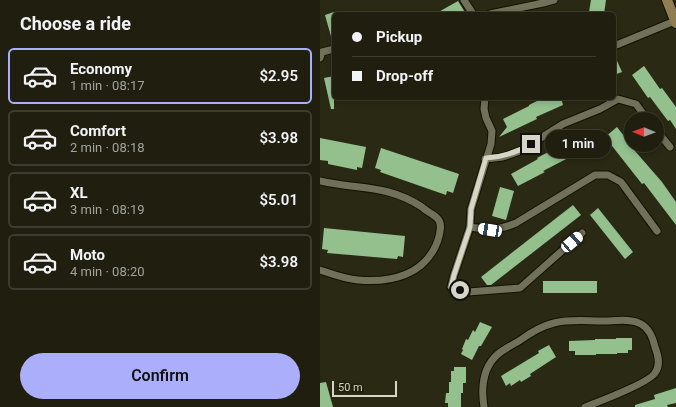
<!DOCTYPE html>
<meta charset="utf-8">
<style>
:root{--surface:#201f0f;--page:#282718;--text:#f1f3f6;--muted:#a2a29e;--line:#3d3d2f;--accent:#abaffb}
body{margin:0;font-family:Roboto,sans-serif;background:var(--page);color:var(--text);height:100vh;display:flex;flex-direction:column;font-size:15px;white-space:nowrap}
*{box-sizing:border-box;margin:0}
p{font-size:13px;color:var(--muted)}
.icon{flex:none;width:22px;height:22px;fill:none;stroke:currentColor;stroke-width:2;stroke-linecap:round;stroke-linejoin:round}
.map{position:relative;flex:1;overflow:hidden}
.panel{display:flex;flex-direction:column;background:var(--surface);width:320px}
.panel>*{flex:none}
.top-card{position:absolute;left:12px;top:12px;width:284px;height:88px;border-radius:6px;box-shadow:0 2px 6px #0003,0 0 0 1px var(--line);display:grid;align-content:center;height:88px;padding:0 20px;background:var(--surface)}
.needle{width:26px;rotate:271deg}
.buttons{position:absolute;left:304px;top:112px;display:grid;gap:8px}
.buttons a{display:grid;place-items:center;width:40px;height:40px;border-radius:50%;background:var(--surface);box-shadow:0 2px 6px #0003,0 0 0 1px var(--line);font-size:20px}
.scale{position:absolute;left:12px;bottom:10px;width:65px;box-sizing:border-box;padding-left:4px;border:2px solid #d5d5c8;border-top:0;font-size:11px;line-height:14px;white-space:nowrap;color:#d5d5c8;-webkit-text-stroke:3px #21200b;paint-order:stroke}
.end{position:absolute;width:18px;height:18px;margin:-9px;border:5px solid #d5d5c8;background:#111;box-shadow:0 0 0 2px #111}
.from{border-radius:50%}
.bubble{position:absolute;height:28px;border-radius:14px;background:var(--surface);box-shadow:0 2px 6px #0003,0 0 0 1px var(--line);font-size:13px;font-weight:600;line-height:28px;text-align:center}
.car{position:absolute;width:12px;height:24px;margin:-12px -6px;border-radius:5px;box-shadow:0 0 3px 1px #0007;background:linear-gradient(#fff 24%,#345 0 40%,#fff 0 76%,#345 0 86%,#fff 0)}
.top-card b{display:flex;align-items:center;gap:14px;height:38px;font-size:15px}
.top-card b+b{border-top:1px solid var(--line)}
.top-card i{width:10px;height:10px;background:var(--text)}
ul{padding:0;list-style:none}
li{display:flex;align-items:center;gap:12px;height:56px;margin:0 8px 6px;padding:0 12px;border:2px solid var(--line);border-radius:6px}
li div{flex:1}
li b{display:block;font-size:15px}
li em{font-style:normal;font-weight:600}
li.active{border-color:var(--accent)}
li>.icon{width:36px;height:36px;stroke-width:1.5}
h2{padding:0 20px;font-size:18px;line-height:48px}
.primary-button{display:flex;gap:8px;margin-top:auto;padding:8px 20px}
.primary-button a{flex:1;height:46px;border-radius:24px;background:var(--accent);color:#111;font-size:16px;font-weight:600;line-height:46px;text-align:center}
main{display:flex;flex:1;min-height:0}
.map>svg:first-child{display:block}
.building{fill:#94c08e}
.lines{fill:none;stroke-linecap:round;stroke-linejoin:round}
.street-casing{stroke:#131201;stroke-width:9}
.secondary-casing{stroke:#131201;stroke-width:12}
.street{stroke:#717059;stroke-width:7}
.secondary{stroke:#917d52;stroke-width:10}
.route{stroke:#d5d5c8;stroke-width:5}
</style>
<main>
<section class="panel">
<h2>Choose a ride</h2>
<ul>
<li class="active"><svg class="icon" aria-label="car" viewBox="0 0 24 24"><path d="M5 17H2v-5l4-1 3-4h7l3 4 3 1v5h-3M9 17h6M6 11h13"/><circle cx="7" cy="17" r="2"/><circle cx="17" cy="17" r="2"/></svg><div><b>Economy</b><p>1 min · 08:17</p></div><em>$2.95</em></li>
<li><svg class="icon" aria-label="car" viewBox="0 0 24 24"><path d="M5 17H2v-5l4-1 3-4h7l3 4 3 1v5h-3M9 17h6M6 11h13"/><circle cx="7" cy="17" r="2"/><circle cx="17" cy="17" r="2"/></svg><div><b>Comfort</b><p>2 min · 08:18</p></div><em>$3.98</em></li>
<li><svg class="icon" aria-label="car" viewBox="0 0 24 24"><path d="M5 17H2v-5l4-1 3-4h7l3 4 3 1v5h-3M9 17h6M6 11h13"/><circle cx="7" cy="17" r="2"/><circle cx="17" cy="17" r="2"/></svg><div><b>XL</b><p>3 min · 08:19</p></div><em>$5.01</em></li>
<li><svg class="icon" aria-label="car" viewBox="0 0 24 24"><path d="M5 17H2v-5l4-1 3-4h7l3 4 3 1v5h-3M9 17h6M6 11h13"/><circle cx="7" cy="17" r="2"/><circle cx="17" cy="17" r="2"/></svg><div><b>Moto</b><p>4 min · 08:20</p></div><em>$3.98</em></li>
</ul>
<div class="primary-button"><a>Confirm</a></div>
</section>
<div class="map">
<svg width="356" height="407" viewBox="0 0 356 407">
<rect width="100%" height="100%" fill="#2a2914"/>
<g class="building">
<polygon points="271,0 286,0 284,14 269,12"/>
<polygon points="138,1 146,14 115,14"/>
<polygon points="14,12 14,39 12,40 5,15"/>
<polygon points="294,54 302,72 294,75"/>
<polygon points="324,66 340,89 342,88 356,107 356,129 350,120 348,121 330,97 328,98 312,75"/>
<polygon points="14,76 14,109 11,109 4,78"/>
<polygon points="223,98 241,98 243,105 216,117 217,119 179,137 187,127 183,119 209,106 209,105"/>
<polygon points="297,127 311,145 316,150 315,151 342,182 356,202 356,225 324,183 322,184 285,137"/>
<polygon points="270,130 277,143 223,171 225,172 198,186 191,174 218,159 217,158"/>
<polygon points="0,138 46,147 42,168 37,167 37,170 8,164 8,161 0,160"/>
<polygon points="61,148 139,174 133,193 127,191 126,195 60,172 61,170 55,168"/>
<polygon points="180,187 194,191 186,220 172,216"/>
<polygon points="253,205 261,215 171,285 167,285 161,277"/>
<polygon points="278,208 313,252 305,259 270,215"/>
<polygon points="4,228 85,236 83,257 78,256 77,259 7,253 8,250 2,249"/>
<rect x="223" y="281" width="54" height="12"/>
<polygon points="160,322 172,327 161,346 159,346 152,360 141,354 143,350 142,349 146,339 148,340 153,330 155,332"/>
<polygon points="296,338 312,338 312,350 308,350 308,353 297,353 297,354 276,354 276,355 255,355 255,351 249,351 249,341 275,340 275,339 296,339"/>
<polygon points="229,345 236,357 210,374 211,376 201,382 200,380 191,386 190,383 186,386 181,376 219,353 218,351"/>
<polygon points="134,367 146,367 146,383 143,383 143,393 141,393 141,407 128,407 128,403 125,403 126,393 129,393 129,382 131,382 131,371 134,371"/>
<polygon points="6,382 13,407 0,407 0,383"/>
<polygon points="356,388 356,403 347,405 348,407 315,407 315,405 335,399 334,395"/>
</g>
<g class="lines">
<defs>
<g id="street">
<polyline points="144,0 153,14"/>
<polyline points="170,14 223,3 234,0"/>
<polyline points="294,46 355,21"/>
<polyline points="0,58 2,52 14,49"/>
<polyline points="165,98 164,109 166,118 172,131 171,144 151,209 150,227 134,275 131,287 148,292 200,288 262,233"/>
<polyline points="337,131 350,147"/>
<polyline points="165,159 183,157 200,151 243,124 280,109 298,99 316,104 327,119"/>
<path d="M0,181c38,9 67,3 102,26 4,4 11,7 15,11 6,5 3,15 1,22 -12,35 -47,43 -80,40 -13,-1 -26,-6 -38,-10"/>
<path d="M150,227c20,3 27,4 46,-4l79,-48h13l13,7 36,49"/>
<path d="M164,407c-3,-19 -2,-39 14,-53 6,-5 14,-9 21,-13 11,-8 22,-15 35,-18 16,-4 32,-2 48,-2 12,0 29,-3 39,3 9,5 12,14 14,23 3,8 6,18 0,26 -6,10 -57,29 -70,34"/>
</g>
<polyline id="secondary" points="347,0 356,23"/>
</defs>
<use href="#street" class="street-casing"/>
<use href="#secondary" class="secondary-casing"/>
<use href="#street" class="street"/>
<use href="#secondary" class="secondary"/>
</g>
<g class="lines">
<path class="route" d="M140,290l-9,-3 3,-12 16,-48 1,-18 15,-51c17,-1 30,-5 45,-14"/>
</g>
</svg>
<div class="buttons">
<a><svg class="needle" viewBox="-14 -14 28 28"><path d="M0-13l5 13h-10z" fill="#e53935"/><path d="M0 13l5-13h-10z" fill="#a2a29e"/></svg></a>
</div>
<div class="scale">50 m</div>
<i class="end from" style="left:140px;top:290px"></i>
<i class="end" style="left:211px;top:144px"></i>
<div class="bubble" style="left:225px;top:130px;width:66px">1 min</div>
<i class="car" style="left:170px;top:230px;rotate:279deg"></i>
<i class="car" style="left:252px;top:242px;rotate:49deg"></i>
<div class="top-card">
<b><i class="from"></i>Pickup</b>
<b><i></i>Drop-off</b>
</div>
</div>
</main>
